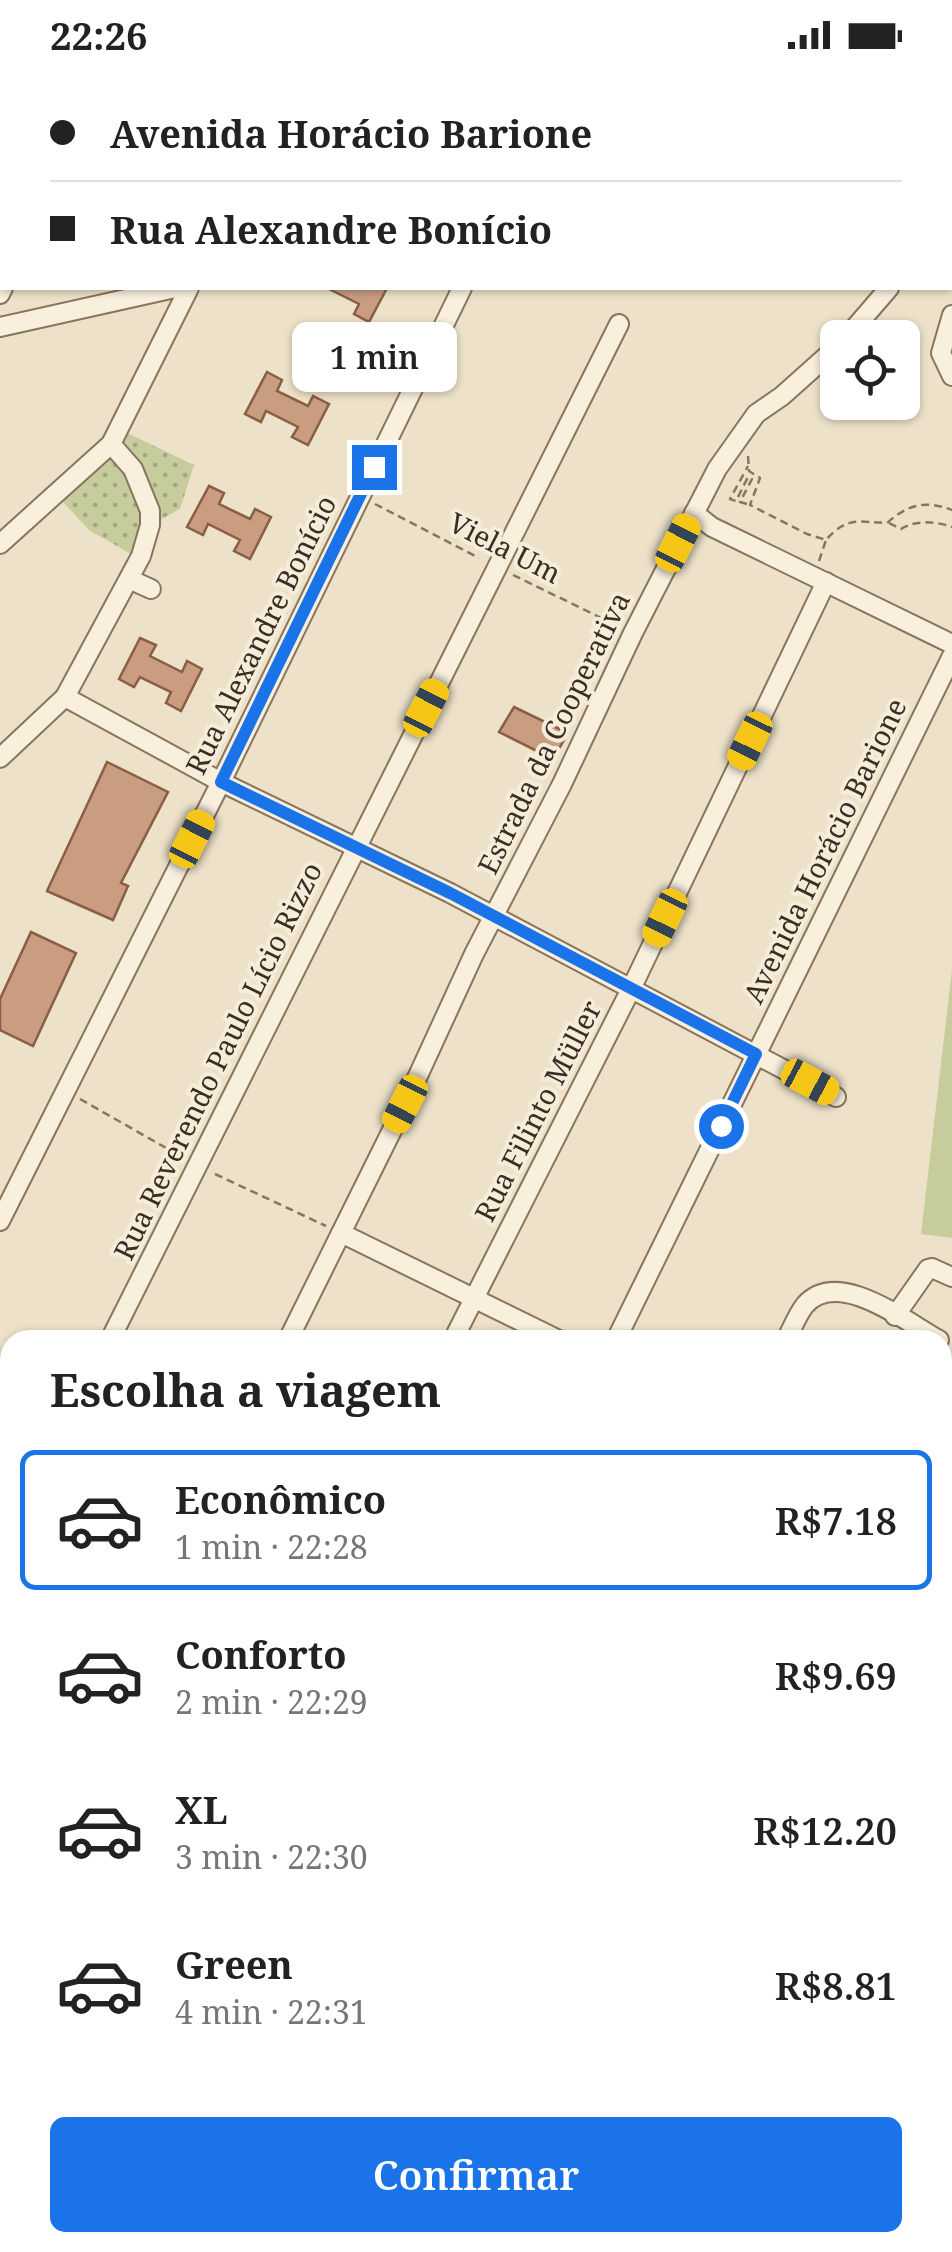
<!DOCTYPE html>
<html lang="pt">
<meta charset="utf-8">
<style>
:root{--surface:#fff;--page:#f6f6f6;--text:#222;--muted:#767676;--line:#e0e0e0;--accent:#1a73e8}
body{margin:0;font-family:"Noto Serif",serif;background:var(--page);color:var(--text);height:100vh;display:flex;flex-direction:column;font-size:38px;white-space:nowrap}
*{box-sizing:border-box;margin:0}
p{font-size:32px;color:var(--muted)}
.icon{flex:none;width:55px;height:55px;fill:none;stroke:currentColor;stroke-width:2;stroke-linecap:round;stroke-linejoin:round}
.map{position:relative;flex:1;overflow:hidden}
.panel{position:absolute;left:0px;top:1260px;width:952px;height:922px;display:flex;flex-direction:column;background:var(--surface);border-radius:30px 30px 0 0;box-shadow:0 2px 8px #0004}
.panel>*{flex:none}
.banner{position:absolute;left:0px;top:0px;width:952px;height:220px;box-shadow:0 2px 8px #0004;display:grid;align-content:center;height:220px;padding:0 50px;background:var(--surface)}
.tools{position:absolute;left:820px;top:250px;display:grid;gap:20px}
.tools a{display:grid;place-items:center;width:100px;height:100px;border-radius:15px;background:var(--surface);box-shadow:0 2px 8px #0004;font-size:50px}
.end{position:absolute;width:45px;height:45px;margin:-22px;border:12px solid #1a73e8;background:#fff;box-shadow:0 0 0 5px #fff}
.from{border-radius:50%}
.bubble{position:absolute;height:70px;border-radius:15px;background:var(--surface);box-shadow:0 2px 8px #0004;font-size:32px;font-weight:600;line-height:70px;text-align:center}
.car{position:absolute;width:30px;height:60px;margin:-30px -15px;border-radius:12px;box-shadow:0 0 8px 2px #0007;background:linear-gradient(#f5c518 24%,#345 0 40%,#f5c518 0 76%,#345 0 86%,#f5c518 0)}
.banner b{display:flex;align-items:center;gap:35px;height:95px;font-size:38px}
.banner b+b{border-top:2px solid var(--line)}
.banner i{width:25px;height:25px;background:var(--text)}
ul{padding:0;list-style:none}
li{display:flex;align-items:center;gap:30px;height:140px;margin:0 20px 15px;padding:0 30px;border:5px solid transparent;border-radius:15px}
li div{flex:1}
li b{display:block;font-size:38px}
li em{font-style:normal;font-weight:600}
li.on{border-color:var(--accent)}
li>.icon{width:90px;height:90px;stroke-width:1.5}
h2{padding:0 50px;font-size:45px;line-height:120px}
.cta{display:flex;gap:20px;margin-top:auto;padding:20px 50px}
.cta a{flex:1;height:115px;border-radius:15px;background:var(--accent);color:#fff;font-size:40px;font-weight:600;line-height:115px;text-align:center}
.status{display:flex;justify-content:space-between;align-items:center;height:70px;padding:0 50px;background:var(--surface);direction:ltr}
.status svg{height:28px;fill:currentColor}
.map>svg:first-child{display:block}
.park{fill:url(#park-dots)}
.garden{fill:#c7cc9d}
.building{fill:#ca9d81;stroke:#885e45;stroke-width:2.5}
.lines{fill:none;stroke-linecap:round;stroke-linejoin:round}
.minor-casing{stroke:#89745e;stroke-width:22}
.major-casing{stroke:#584332;stroke-width:25}
.path{stroke:#89745e;stroke-width:2.5;stroke-dasharray:8 5;stroke-linecap:butt}
.minor{stroke:#f8efdd;stroke-width:18}
.major{stroke:#eed5a4;stroke-width:20}
.route{stroke:#1a73e8;stroke-width:12}
.labels{text-anchor:middle;stroke-width:8;stroke-linejoin:round;paint-order:stroke}
.street-label{font-size:28px;fill:#3b2d21;stroke:#f5ecd9}
</style>
<div class="status"><b>22:26</b><svg viewBox="0 0 49 12"><path d="M0 12V9h3v3zM5 12V6h3v6zM10 12V3h3v9zM15 12V0h3v12zM26 1h20v11H26zM47 4h2v5h-2z"/></svg></div>
<div class="map">
<svg width="952" height="2182" viewBox="0 0 952 2182">
<defs>
<pattern id="park-dots" width="8" height="8" patternUnits="userSpaceOnUse" patternTransform="scale(2.5)"><rect width="8" height="8" fill="#c7cc9d"/><path d="M2 2h.1M6 6h.1" fill="none" stroke="#a3a680" stroke-width="1.8" stroke-linecap="round"/></pattern>
</defs>
<rect width="100%" height="100%" fill="#ede2c9"/>
<polygon class="park" points="119,359 194,395 180,439 147,457 131,484 89,460 52,420"/>
<polygon class="garden" points="952,900 952,1168 921,1164"/>
<g class="building">
<polygon points="327,218 387,218 369,252 354,244 359,234"/>
<polygon points="267,302 282,310 277,321 308,336 313,326 329,334 308,375 292,367 298,357 266,341 261,352 245,344"/>
<polygon points="209,416 224,423 219,434 250,449 255,439 271,447 250,489 234,481 240,470 208,454 203,465 187,457"/>
<polygon points="140,568 156,575 150,586 182,602 187,591 202,599 181,641 166,633 171,622 140,607 134,617 119,609"/>
<polygon points="514,637 568,663 553,689 499,662"/>
<polygon points="107,692 168,722 121,813 128,816 113,850 47,821"/>
<polygon points="31,862 76,883 33,976 0,960 0,929"/>
</g>
<g class="lines">
<defs>
<g id="minor">
<polyline points="618,0 619,2"/>
<polyline points="113,2 116,0"/>
<polyline points="293,2 295,0"/>
<polyline points="0,21 2,22"/>
<polyline points="950,31 952,26"/>
<polyline points="0,224 3,218"/>
<polyline points="952,245 941,283 952,306"/>
<polyline points="0,257 175,218"/>
<polyline points="846,268 889,218"/>
<polyline points="694,443 712,457 952,574"/>
<polyline points="0,474 111,374 189,218"/>
<polyline points="129,509 151,519"/>
<polyline points="65,627 221,712 450,823 836,1027"/>
<polyline points="0,688 65,627 141,486 150,455 150,441 133,399 111,374"/>
<polyline points="0,1151 221,712 462,218"/>
<polyline points="341,1163 559,1270"/>
<polyline points="895,1246 928,1199 932,1198 952,1207"/>
<polyline points="110,1270 619,254"/>
<polyline points="288,1270 405,1034 474,884 562,714 633,563 717,399 756,344 782,326 838,276"/>
<polyline points="453,1270 631,919 826,512"/>
<polyline points="616,1270 952,586"/>
<path d="M786,1270c6,-11 11,-25 19,-35 33,-38 101,17 134,35"/>
<polyline points="0,1496 10,1475"/>
<polyline points="0,1596 10,1604"/>
<polyline points="950,1741 952,1743"/>
<polyline points="0,1849 10,1833"/>
<polyline points="0,1888 10,1901"/>
<polyline points="942,1930 952,1909"/>
<polyline points="0,2016 10,2033"/>
<polyline points="119,2172 128,2182"/>
<polyline points="237,2172 245,2182"/>
<polyline points="147,2182 155,2172"/>
<polyline points="328,2182 333,2172"/>
<polyline points="477,2182 482,2172"/>
<polyline points="621,2182 626,2172"/>
</g>
<g id="major">
<polyline points="0,1350 10,1359"/>
<polyline points="929,2172 940,2182"/>
</g>
</defs>
<use href="#minor" class="minor-casing"/>
<use href="#major" class="major-casing"/>
<g class="path">
<path d="M748,386l1,15 11,7 -10,27 57,29 19,6c21,-24 33,-18 61,-17 21,-19 39,-23 65,-13"/>
<polyline points="375,434 479,488"/>
<polyline points="747,434 740,432 752,409 748,407 736,431 730,429 748,396"/>
<path d="M889,453l12,6c14,-9 35,-8 51,-2"/>
<polyline points="819,491 826,470"/>
<polyline points="513,505 618,556"/>
<polyline points="80,1029 182,1087"/>
<polyline points="215,1104 326,1156"/>
</g>
<use href="#minor" class="minor"/>
<use href="#major" class="major"/>
</g>
<g class="lines">
<polyline class="route" points="374,397 221,712 450,823 756,984 721,1056"/>
</g>
<g class="labels">
<g class="street-label">
<text transform="translate(505 478) rotate(27)" y="10">Viela Um</text>
<text transform="translate(261 565) rotate(-64)" y="10">Rua Alexandre Bonício</text>
<text transform="translate(554 663) rotate(-64)" y="10">Estrada da Cooperativa</text>
<text transform="translate(825 781) rotate(-64)" y="10">Avenida Horácio Barione</text>
<text transform="translate(218 991) rotate(-64)" y="10">Rua Reverendo Paulo Lício Rizzo</text>
<text transform="translate(538 1041) rotate(-63)" y="10">Rua Filinto Müller</text>
</g>
</g>
</svg>
<div class="tools">
<a><svg class="icon" aria-label="locate" viewBox="0 0 24 24"><circle cx="12" cy="12" r="6"/><path d="M12 2v4M12 18v4M2 12h4M18 12h4"/></svg></a>
</div>
<i class="end from" style="left:721px;top:1056px"></i>
<i class="end" style="left:374px;top:397px"></i>
<div class="bubble" style="left:292px;top:252px;width:165px">1 min</div>
<i class="car" style="left:678px;top:473px;rotate:27deg"></i>
<i class="car" style="left:426px;top:638px;rotate:27deg"></i>
<i class="car" style="left:750px;top:671px;rotate:206deg"></i>
<i class="car" style="left:192px;top:769px;rotate:27deg"></i>
<i class="car" style="left:665px;top:848px;rotate:206deg"></i>
<i class="car" style="left:810px;top:1012px;rotate:118deg"></i>
<i class="car" style="left:405px;top:1034px;rotate:207deg"></i>
<div class="banner">
<b><i class="from"></i>Avenida Horácio Barione</b>
<b><i></i>Rua Alexandre Bonício</b>
</div>
<section class="panel">
<h2>Escolha a viagem</h2>
<ul>
<li class="on"><svg class="icon" aria-label="car" viewBox="0 0 24 24"><path d="M5 17H2v-5l4-1 3-4h7l3 4 3 1v5h-3M9 17h6M6 11h13"/><circle cx="7" cy="17" r="2"/><circle cx="17" cy="17" r="2"/></svg><div><b>Econômico</b><p>1 min · 22:28</p></div><em>R$7.18</em></li>
<li><svg class="icon" aria-label="car" viewBox="0 0 24 24"><path d="M5 17H2v-5l4-1 3-4h7l3 4 3 1v5h-3M9 17h6M6 11h13"/><circle cx="7" cy="17" r="2"/><circle cx="17" cy="17" r="2"/></svg><div><b>Conforto</b><p>2 min · 22:29</p></div><em>R$9.69</em></li>
<li><svg class="icon" aria-label="car" viewBox="0 0 24 24"><path d="M5 17H2v-5l4-1 3-4h7l3 4 3 1v5h-3M9 17h6M6 11h13"/><circle cx="7" cy="17" r="2"/><circle cx="17" cy="17" r="2"/></svg><div><b>XL</b><p>3 min · 22:30</p></div><em>R$12.20</em></li>
<li><svg class="icon" aria-label="car" viewBox="0 0 24 24"><path d="M5 17H2v-5l4-1 3-4h7l3 4 3 1v5h-3M9 17h6M6 11h13"/><circle cx="7" cy="17" r="2"/><circle cx="17" cy="17" r="2"/></svg><div><b>Green</b><p>4 min · 22:31</p></div><em>R$8.81</em></li>
</ul>
<div class="cta"><a>Confirmar</a></div>
</section>
</div>
